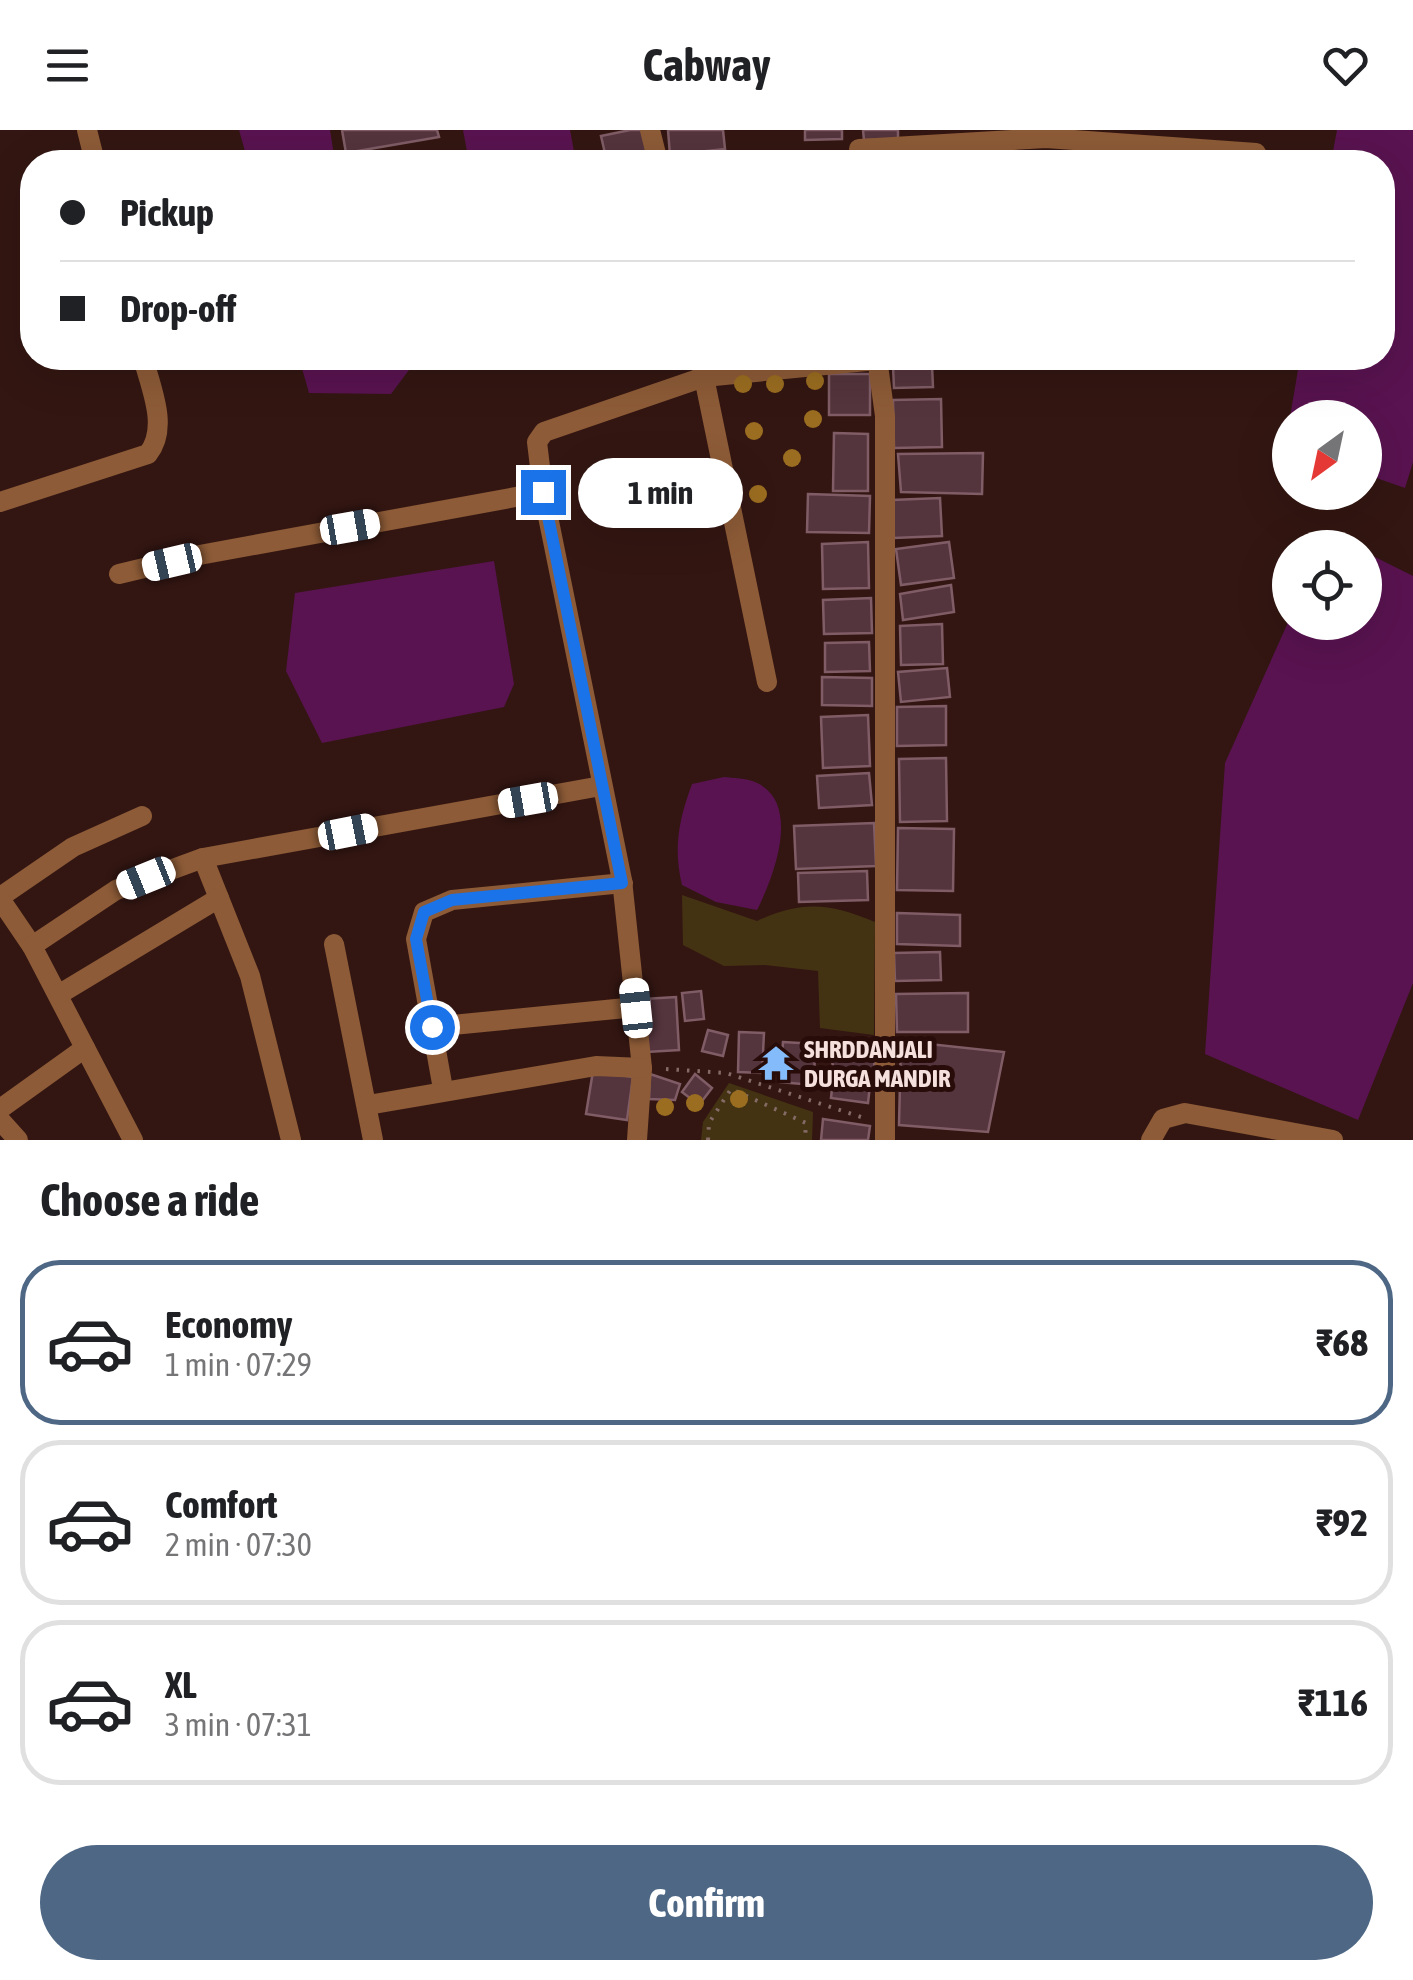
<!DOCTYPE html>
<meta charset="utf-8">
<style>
:root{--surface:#fff;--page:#f6f6f6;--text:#202124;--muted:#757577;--line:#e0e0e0;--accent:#4d6785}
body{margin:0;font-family:"Asap Condensed",sans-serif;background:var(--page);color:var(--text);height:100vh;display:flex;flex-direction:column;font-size:38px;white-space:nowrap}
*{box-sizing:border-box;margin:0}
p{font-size:32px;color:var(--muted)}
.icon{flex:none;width:55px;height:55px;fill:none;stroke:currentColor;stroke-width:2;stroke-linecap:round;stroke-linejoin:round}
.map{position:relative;height:1010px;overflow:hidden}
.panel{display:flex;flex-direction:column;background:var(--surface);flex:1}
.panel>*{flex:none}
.banner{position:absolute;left:20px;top:20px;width:1375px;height:220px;border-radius:40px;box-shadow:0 10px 40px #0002;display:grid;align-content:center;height:220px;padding:0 40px;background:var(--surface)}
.needle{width:65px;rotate:213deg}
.controls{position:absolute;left:1272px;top:270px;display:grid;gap:20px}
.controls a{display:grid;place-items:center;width:110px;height:110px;border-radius:50%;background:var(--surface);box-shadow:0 10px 40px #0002;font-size:50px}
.end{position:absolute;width:45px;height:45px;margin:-22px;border:12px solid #1a73e8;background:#fff;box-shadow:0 0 0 5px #fff}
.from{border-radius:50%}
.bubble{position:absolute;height:70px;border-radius:35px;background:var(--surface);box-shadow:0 10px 40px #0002;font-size:32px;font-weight:700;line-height:70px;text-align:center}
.car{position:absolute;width:30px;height:60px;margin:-30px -15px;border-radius:12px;box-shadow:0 0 8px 2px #0007;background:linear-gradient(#fff 24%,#345 0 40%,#fff 0 76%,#345 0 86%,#fff 0)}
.banner b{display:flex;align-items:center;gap:35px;height:95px;font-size:38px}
.banner b+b{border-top:2px solid var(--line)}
.banner i{width:25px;height:25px;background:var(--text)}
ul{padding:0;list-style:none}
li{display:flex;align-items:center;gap:30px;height:165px;margin:0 20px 15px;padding:0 20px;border:5px solid var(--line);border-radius:40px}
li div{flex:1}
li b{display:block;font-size:38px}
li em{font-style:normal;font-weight:700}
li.active{border-color:var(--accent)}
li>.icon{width:90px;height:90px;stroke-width:1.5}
h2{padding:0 40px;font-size:45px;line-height:120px}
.action{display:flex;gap:20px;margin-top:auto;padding:20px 40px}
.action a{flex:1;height:115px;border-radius:60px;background:var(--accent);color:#fff;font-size:40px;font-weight:700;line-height:115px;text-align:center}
header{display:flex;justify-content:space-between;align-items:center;height:130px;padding:0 40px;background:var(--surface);font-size:45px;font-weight:700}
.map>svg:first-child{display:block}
.green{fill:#443312}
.water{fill:#591350}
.building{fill:#54343d;stroke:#805d66;stroke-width:2.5}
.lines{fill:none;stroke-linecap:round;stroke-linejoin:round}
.path{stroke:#846b67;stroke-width:4;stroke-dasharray:2.5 8;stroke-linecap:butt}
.street{stroke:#8d5b37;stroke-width:20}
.tree{fill:#9b6d20}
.route{stroke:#1a73e8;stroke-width:12}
.labels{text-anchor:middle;stroke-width:10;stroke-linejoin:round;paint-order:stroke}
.poi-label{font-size:25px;font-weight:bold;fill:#f5e0dd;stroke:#280c09;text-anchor:start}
</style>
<header><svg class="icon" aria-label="menu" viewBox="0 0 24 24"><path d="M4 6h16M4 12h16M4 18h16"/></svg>Cabway<svg class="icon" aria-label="heart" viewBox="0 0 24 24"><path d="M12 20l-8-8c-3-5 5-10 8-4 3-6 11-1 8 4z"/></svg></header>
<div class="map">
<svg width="1413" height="1010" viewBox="0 0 1413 1010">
<rect width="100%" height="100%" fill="#331612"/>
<g class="green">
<path d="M682,765l75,26c45,-21 73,-18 118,1l-1,113 -54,-7 -2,-57 -53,-6 -41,1 -41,-21z"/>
<polygon points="729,953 813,982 812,1010 701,1010 703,992"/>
</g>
<g class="water">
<polygon points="239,0 330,0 335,32 248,32"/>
<polygon points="463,0 570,0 576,32 469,32"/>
<polygon points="1337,0 1413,0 1413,332 1405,358 1365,344 1365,288 1290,287 1300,228 1382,228 1382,32 1331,32"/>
<polygon points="299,228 418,228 391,264 309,263"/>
<polygon points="1365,422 1413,446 1413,853 1358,990 1205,924 1225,633 1290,488 1290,492 1365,492"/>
<polygon points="494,431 514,554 504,577 322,613 286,541 295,463"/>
<path d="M724,647c9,1 22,1 31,5 48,20 18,97 2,128l-41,-8 -34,-17c-9,-37 -3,-66 10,-101z"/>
</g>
<g class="building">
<polygon points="342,0 437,0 439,7 346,23"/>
<polygon points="630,0 642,0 649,32 607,32 601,6"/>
<polygon points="668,0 723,0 725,19 670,25"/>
<polygon points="805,0 842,0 842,9 805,10"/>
<polygon points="863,0 898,0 898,9 864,10"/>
<polygon points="440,24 442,32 367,32"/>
<polygon points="932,235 933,257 894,258 893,236"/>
<rect x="829" y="244" width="41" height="41"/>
<polygon points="941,269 942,317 894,318 893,270"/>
<polygon points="834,303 868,304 868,361 833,361"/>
<polygon points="983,323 982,364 901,362 898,324"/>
<polygon points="808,364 870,366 869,403 807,402"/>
<polygon points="940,368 942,406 894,408 892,370"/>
<polygon points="868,412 869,458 823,459 822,414"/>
<polygon points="949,412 954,448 901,455 896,419"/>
<polygon points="951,455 954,482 903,490 900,464"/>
<polygon points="871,468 872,503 824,504 823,470"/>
<polygon points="942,494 943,534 901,535 900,496"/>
<polygon points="869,512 870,541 825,542 825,513"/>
<polygon points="947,538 950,567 901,572 898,542"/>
<polygon points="822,547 872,548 872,576 822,575"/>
<polygon points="946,576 946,615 897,616 897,577"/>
<polygon points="868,585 870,636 823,638 821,587"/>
<polygon points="946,628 947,691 900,692 899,629"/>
<polygon points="869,643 872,675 819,678 817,646"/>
<polygon points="874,693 876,736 796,739 794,696"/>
<polygon points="898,698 954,699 953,761 897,760"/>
<polygon points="867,741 868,770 799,772 798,743"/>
<polygon points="897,783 960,785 960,816 897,814"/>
<polygon points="940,822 941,850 895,851 894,823"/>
<polygon points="701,861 704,889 685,891 682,863"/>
<polygon points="968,863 968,902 897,902 896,864"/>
<polygon points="676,867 679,920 647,922 644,869"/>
<polygon points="708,900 728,905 723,926 702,921"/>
<polygon points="739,902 764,903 762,943 738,942"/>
<polygon points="827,911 875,913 874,942 834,940"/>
<polygon points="901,911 1004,922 988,1002 899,995"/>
<polygon points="783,912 816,914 813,955 780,952"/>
<polygon points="593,941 633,947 627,990 586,984"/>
<polygon points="650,944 680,954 675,970 649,969"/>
<polygon points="695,944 712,958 699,975 682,962"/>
<polygon points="833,950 870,955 868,973 831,968"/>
<polygon points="823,989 870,996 868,1010 821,1010"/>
</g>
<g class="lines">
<g class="path">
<polyline points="666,939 726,943 864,988"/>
<polyline points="708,1010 709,993 731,959 806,993 805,1010"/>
</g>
<g class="street">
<polyline points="87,0 95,32"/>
<polyline points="650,0 658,32"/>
<polyline points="859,19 1046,8 1256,23"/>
<polyline points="700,228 767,552"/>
<polyline points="877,228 885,286 885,1010"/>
<polyline points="543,362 537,312 544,302 704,247 877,230 993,228"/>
<path d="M0,372l148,-48c21,-26 3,-66 -5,-96"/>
<polyline points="119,444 194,426 543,362 622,750 642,938 637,1010"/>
<polyline points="203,728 250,846 291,1010"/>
<polyline points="0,767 73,717 142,686"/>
<polyline points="0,769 32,816 133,1010"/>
<polyline points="334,814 373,1010"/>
<polyline points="32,816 116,760 203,728 601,656"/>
<polyline points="58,865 219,768"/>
<polyline points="432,897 636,877"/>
<polyline points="443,959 416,809 424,782 452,770 623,753"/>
<polyline points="368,975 596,936 642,938"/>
<polyline points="0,979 85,918"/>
<polyline points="0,990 18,1010"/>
<polyline points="1151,1010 1163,989 1185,983 1333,1010"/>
</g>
</g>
<g class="tree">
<circle cx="815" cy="251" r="9"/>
<circle cx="743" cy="254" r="9"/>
<circle cx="775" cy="254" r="9"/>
<circle cx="813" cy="289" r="9"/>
<circle cx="754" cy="301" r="9"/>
<circle cx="792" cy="328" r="9"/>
<circle cx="758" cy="364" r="9"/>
<circle cx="739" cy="969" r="9"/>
<circle cx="695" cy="973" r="9"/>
<circle cx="665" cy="977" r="9"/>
</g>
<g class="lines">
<polyline class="route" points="432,897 416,809 424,782 452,770 622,753 543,362"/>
</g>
<defs>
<symbol id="temple-bare" viewBox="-9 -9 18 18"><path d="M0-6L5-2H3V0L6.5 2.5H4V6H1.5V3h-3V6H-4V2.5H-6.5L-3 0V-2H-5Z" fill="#84bcfb" stroke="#280c09" stroke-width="2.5" paint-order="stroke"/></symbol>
</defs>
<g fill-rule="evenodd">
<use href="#temple-bare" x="751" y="908" width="50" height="50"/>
</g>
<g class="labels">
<g class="poi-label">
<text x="804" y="928">SHRDDANJALI<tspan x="804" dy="29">DURGA MANDIR</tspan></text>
</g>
</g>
</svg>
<div class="controls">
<a><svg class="needle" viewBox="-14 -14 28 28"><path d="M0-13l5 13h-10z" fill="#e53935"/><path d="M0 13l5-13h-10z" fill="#757577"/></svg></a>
<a><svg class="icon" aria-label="locate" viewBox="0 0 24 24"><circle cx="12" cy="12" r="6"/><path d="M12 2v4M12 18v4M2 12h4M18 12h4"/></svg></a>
</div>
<i class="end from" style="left:432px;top:897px"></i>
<i class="end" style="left:543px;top:362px"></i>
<div class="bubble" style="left:578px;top:328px;width:165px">1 min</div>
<i class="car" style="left:350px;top:397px;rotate:80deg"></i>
<i class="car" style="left:172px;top:432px;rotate:257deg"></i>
<i class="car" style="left:528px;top:670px;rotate:260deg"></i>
<i class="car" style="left:348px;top:702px;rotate:79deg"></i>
<i class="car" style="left:146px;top:748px;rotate:248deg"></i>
<i class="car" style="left:636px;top:878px;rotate:354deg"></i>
<div class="banner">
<b><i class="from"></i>Pickup</b>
<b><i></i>Drop-off</b>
</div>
</div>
<section class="panel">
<h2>Choose a ride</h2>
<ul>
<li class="active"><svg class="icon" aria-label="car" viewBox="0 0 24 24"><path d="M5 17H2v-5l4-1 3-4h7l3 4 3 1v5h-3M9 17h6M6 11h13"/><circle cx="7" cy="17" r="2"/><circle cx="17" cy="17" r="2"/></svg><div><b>Economy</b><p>1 min · 07:29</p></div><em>₹68</em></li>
<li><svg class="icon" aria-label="car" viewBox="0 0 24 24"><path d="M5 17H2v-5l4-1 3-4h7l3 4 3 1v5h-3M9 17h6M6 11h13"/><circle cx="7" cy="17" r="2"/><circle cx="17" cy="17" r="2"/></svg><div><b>Comfort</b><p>2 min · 07:30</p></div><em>₹92</em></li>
<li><svg class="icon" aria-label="car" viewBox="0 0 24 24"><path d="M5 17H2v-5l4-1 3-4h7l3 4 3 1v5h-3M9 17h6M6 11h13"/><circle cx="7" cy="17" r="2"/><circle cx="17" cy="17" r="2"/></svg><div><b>XL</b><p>3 min · 07:31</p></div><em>₹116</em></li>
</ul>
<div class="action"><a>Confirm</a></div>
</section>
